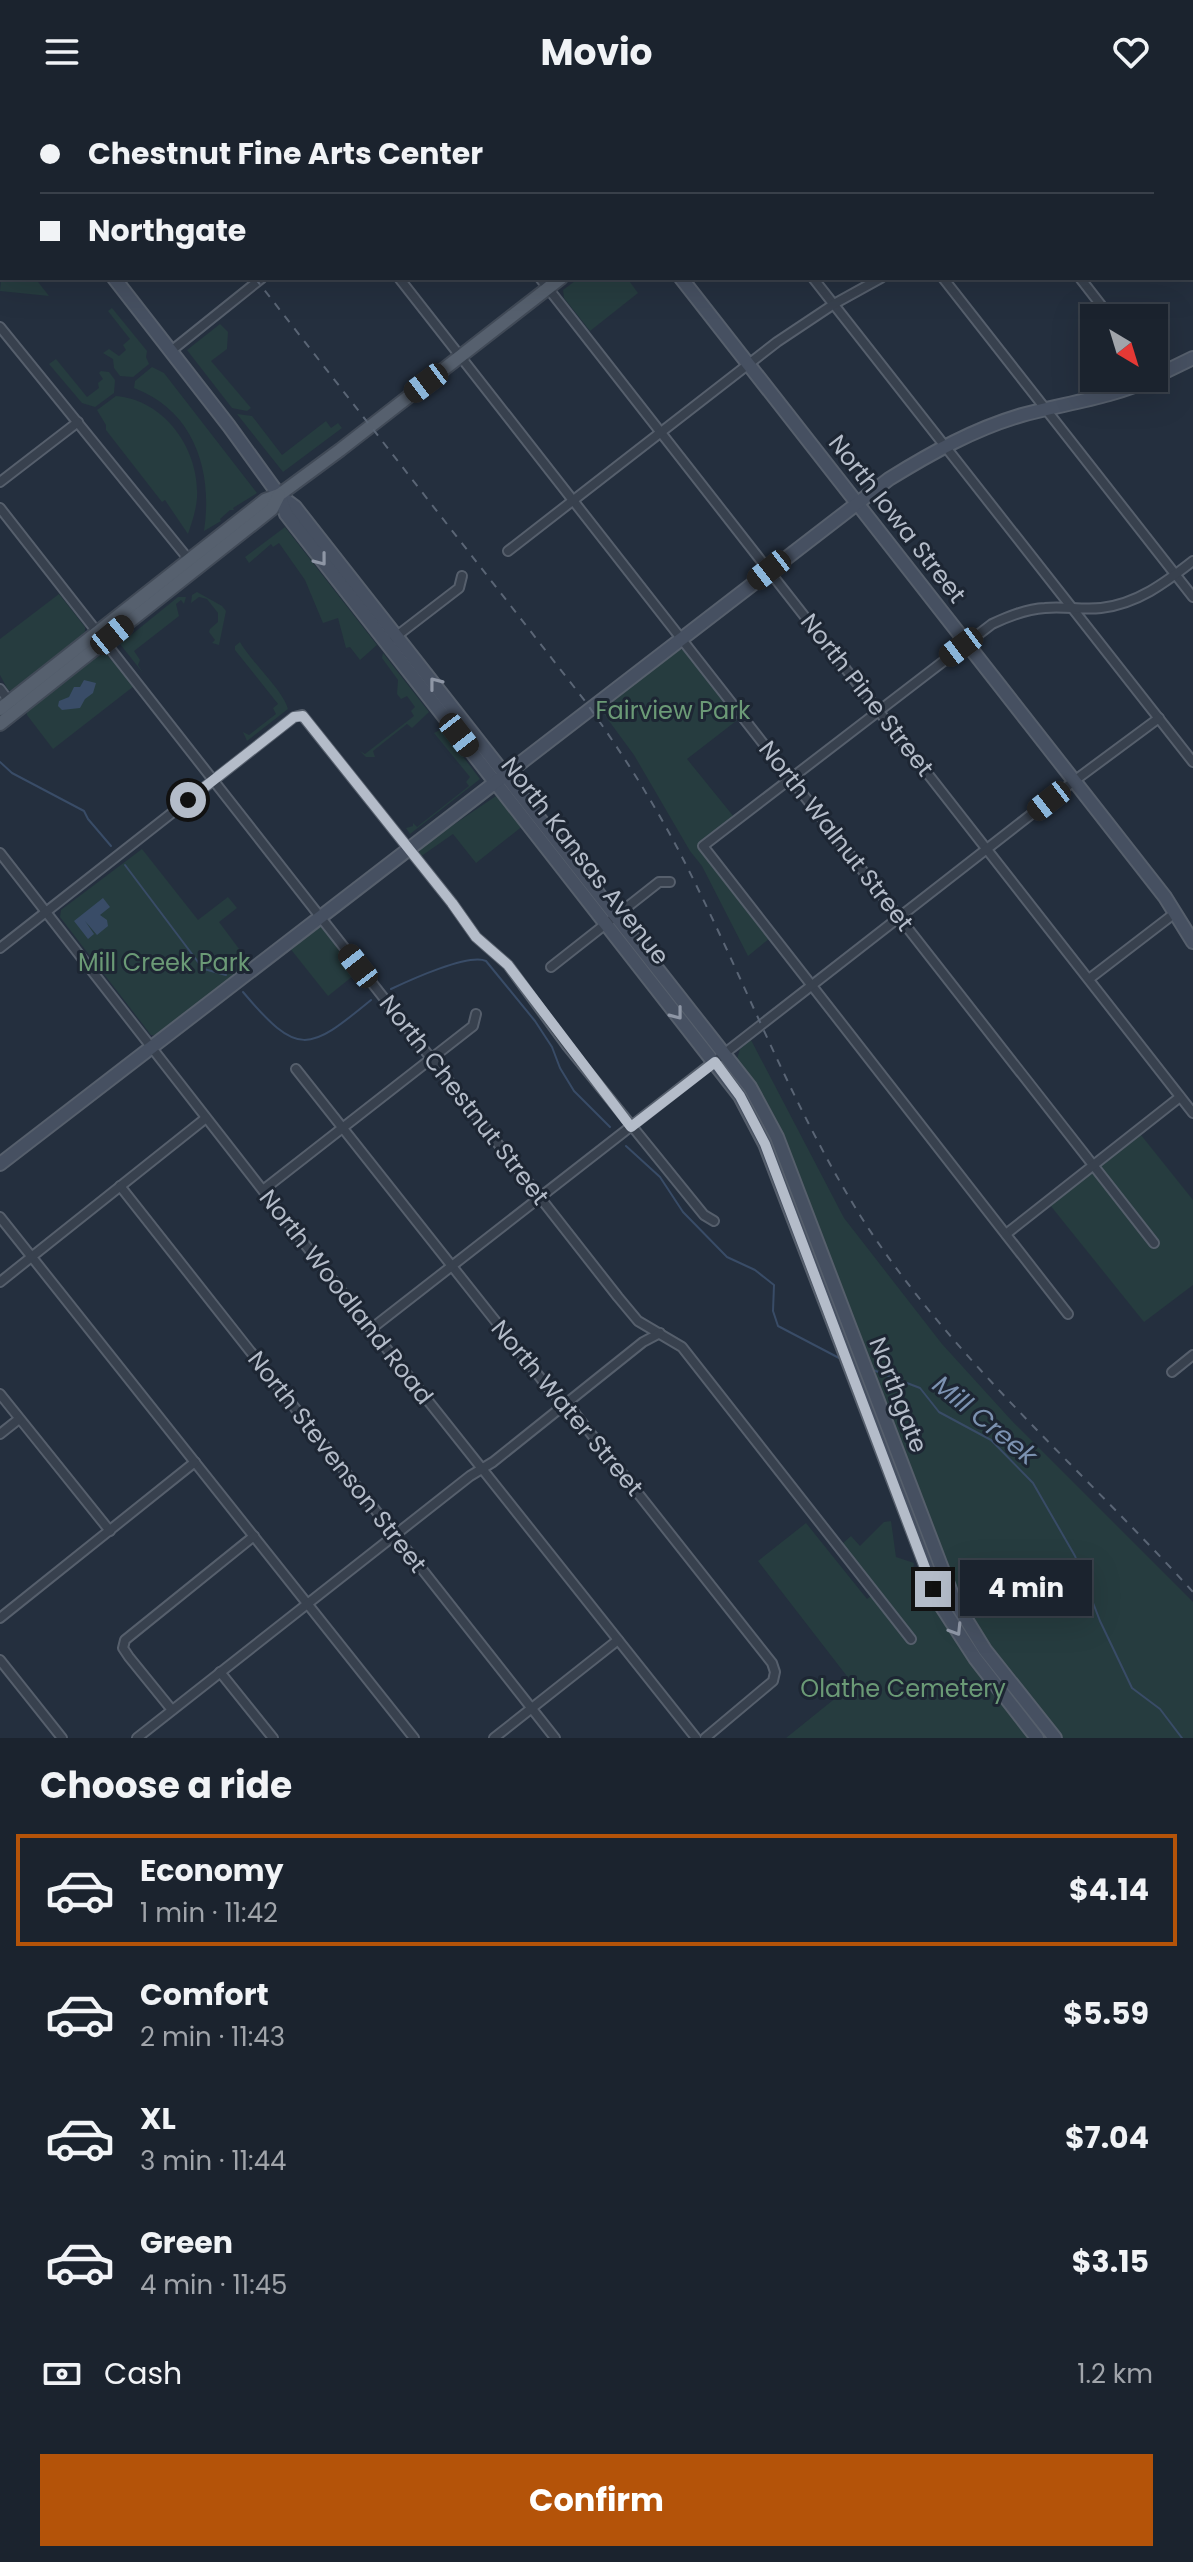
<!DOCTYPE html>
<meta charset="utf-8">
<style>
:root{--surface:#1b232e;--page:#282f3a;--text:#f1f3f6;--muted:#a0a4aa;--line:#39404a;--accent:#b45309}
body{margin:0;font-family:Poppins,sans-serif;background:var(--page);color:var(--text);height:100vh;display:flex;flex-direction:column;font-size:30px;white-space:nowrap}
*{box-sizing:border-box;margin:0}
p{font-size:26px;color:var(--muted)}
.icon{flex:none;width:44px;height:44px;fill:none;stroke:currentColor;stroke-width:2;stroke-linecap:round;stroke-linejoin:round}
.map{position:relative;height:1634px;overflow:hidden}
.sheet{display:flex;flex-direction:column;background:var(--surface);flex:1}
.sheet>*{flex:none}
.hud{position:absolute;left:0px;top:0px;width:1194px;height:176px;box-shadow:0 8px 32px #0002,0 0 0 2px var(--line);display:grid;align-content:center;height:176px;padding:0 40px;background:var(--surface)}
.needle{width:52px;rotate:142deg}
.fabs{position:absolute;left:1080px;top:200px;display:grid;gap:16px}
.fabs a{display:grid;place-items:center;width:88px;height:88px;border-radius:0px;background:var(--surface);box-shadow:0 8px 32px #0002,0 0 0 2px var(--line);font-size:40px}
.end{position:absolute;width:36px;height:36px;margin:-18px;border:10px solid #b4bcc9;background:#111;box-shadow:0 0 0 4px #111}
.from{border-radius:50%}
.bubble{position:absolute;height:56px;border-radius:0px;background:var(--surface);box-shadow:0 8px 32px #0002,0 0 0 2px var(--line);font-size:26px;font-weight:700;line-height:56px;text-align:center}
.car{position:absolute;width:24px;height:48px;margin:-24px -12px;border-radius:10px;box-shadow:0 0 6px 2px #0007;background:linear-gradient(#222 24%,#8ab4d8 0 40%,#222 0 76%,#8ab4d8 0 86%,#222 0)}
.hud b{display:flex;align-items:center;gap:28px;height:76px;font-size:30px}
.hud b+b{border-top:2px solid var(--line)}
.hud i{width:20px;height:20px;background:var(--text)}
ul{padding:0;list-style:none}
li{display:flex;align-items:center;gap:24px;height:112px;margin:0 16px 12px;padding:0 24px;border:4px solid transparent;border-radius:0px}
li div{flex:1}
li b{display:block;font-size:30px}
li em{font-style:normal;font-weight:700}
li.on{border-color:var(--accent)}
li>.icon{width:72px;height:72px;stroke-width:1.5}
h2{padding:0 40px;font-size:36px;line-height:96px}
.pay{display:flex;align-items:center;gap:20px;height:88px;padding:0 40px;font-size:30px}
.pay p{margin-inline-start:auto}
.button{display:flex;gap:16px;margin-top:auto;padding:16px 40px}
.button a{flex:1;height:92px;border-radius:0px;background:var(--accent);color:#fff;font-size:32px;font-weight:700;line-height:92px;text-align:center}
header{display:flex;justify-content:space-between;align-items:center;height:104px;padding:0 40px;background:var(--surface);font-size:36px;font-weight:700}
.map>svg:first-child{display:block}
.green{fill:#263c3f}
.water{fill:#394c67}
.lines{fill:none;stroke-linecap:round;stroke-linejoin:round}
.stream{stroke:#394c67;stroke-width:2}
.street-casing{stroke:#565f6c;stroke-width:12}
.secondary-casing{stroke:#565f6c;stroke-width:16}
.primary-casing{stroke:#414a57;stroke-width:16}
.street{stroke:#38414e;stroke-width:8}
.secondary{stroke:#465061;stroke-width:12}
.primary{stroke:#56606e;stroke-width:12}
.rail{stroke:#5a6575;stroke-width:2;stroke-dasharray:8 8;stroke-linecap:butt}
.oneway{stroke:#8e96a5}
.route{stroke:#b4bcc9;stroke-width:10}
.labels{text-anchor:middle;stroke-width:6;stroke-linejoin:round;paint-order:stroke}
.street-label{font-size:24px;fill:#b4bcc9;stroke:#1d2633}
.park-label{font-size:24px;fill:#6b9a76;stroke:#1d2633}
.water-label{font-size:26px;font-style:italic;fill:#7c92b1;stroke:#1d2633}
</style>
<header><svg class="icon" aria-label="menu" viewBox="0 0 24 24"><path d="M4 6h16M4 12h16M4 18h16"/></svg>Movio<svg class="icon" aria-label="heart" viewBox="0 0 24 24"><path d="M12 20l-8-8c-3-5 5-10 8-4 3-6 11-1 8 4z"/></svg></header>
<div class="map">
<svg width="1193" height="1634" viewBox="0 0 1193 1634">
<rect width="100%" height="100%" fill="#242f3e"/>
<g class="green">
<polygon points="2,166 2,174 35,174 49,192 0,187"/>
<polygon points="579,174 627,174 638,189 590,227 564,194 563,186"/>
<polygon points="112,204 147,247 146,253 149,260 133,273 120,272 114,264 113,255 103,249 109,245 119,252 126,246 123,241 130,235 108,207"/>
<polygon points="220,220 228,228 227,245 211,257 251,304 247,307 232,304 187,246"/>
<polygon points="56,255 87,293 99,284 98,279 103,275 99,269 101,267 109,268 115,276 114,289 95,303 82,299 49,260"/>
<path d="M152,263l12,6 93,120 -24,15 1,2h-4l-10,9 1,2 -17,10c9,-59 -9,-120 -70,-143l1,-7z"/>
<path d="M116,292c49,4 84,54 81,102 -1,13 -5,24 -9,36l-23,-34 -3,2 -56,-72v-5l-9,-15z"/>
<polygon points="237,310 252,312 282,351 326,317 331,324 338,319 342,324 283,368"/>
<polygon points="285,423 377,541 360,556 350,543 346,544 338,514 323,519 305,476 279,439 273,443 271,440 249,459 245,453"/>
<polygon points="197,488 222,502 226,507 219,541 212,539 215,536 209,528 210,525 218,518 218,509 207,495 199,493 191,499 192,491"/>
<polygon points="59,490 85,523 85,531 23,577 22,581 15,587 8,586 0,571 0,535"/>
<polygon points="178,493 186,493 184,500 181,496 176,500 179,512 134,547 140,556 138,561 143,569 120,540"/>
<path d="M240,538c12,21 43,48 48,67l-41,32 -4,-9 6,3 27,-21 -3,-6 5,-4 -43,-54v-4z"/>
<polygon points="679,545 685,546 740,614 687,655 734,713 698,741 770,834 748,852 702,762 690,747 634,651 598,602"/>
<polygon points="99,548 106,550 134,582 53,645 27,611 27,605 92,557 92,553"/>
<polygon points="383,549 429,608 412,624 407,620 373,647 375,653 366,653 360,647 365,650 414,612 411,607 415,603 407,592 401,595 397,590 398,576 382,554"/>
<polygon points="442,625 480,675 410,730 406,724 413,722 413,719 417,723 469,682 466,678 470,673 434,629"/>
<polygon points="496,692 524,721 476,759 453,730 420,753 419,744"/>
<polygon points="142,745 198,816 228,793 237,804 219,818 251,861 159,932 151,931 60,813 61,806"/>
<polygon points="316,822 324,823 358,868 328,892 289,843"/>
<polygon points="751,936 844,1114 942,1240 1012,1317 1193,1498 1193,1634 1062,1634 981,1531 967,1508 955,1486 884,1300 876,1270 856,1224 781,1028 768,1001 737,955 740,945"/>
<polygon points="1141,1031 1193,1096 1193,1181 1144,1218 1050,1101"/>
<polygon points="891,1417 896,1453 914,1459 913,1466 922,1467 1032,1634 786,1634 853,1580 758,1457 806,1419 867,1495 878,1487 842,1440 851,1432 860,1442 884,1418"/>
</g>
<g class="water">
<polygon points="84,576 96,579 93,589 85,595 80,604 62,606 58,602 59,597 69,593 74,583 80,583"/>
<polygon points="103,794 110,803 100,811 107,816 108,822 97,831 85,817 94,830 88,835 74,817"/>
</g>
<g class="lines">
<g class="stream">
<polyline points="0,658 12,669 84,707 88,715 111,742"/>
<polyline points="125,761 198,858 204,865 226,871"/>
<path d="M391,885c19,-9 78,-36 95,-28l49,60 17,26 8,21 14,23 36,36"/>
<path d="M243,888c55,65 65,60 128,8"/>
<polyline points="626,1042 660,1073 683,1108 727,1153 755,1166 774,1181 773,1207 778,1222 841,1255"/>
<polyline points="873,1266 920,1284 939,1308 991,1336 1033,1379 1075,1452 1100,1517 1132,1584 1160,1605 1182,1634"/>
</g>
<defs>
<g id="street">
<polyline points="263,0 265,2"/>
<polyline points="403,0 405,2"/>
<polyline points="944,0 945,2"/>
<polyline points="1082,0 1083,2"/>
<polyline points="195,2 198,0"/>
<polyline points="484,2 487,0"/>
<polyline points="1192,140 1193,142"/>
<polyline points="0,154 2,153"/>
<polyline points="399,174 1154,1139"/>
<polyline points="540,174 1193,1009"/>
<polyline points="813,174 1193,658"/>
<polyline points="943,174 1193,493"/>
<polyline points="1080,174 1111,214"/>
<polyline points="0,223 190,457"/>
<polyline points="171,247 262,174"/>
<polyline points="0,378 78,318"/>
<polyline points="0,404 618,1193 638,1217 682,1243 911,1535"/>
<polyline points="508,447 777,238 834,200 881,174"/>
<polyline points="394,534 459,484 462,472"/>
<polyline points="0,585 12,601"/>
<polyline points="0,749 371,1225 696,1634"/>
<polyline points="0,844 294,613 302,611 452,799 476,833 508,861 567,942 704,1111 714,1117"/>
<polyline points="551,863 659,778 670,778"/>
<polyline points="1089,875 1175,809"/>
<polyline points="296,965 550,1286 573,1307 772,1559 775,1568 773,1577 705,1634"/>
<polyline points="120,1082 555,1634"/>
<polyline points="263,1086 473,922 476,910"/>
<polyline points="0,1113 414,1634"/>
<polyline points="1006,1130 1180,993"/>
<polyline points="0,1178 206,1014"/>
<path d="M1068,1210l-365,-468 289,-222c17,-8 34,-15 53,-16 18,-2 37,2 56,0 36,-4 64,-25 92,-47"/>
<polyline points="371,1225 1074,677 1159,614"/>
<polyline points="1172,1268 1193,1251"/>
<polyline points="0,1290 110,1427"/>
<polyline points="0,1330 19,1315"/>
<polyline points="0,1514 195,1358"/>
<polyline points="0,1556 62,1634"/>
<polyline points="220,1568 273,1634"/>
<polyline points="172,1606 129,1553 123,1544 125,1536 254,1432"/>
<polyline points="137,1634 470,1372 493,1358 643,1238 660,1229"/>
<polyline points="494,1634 618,1536"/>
</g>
<g id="secondary">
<polyline points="0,28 2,30"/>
<polyline points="114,174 229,322 279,391 295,403 750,983 777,1033 954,1496 985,1546 1055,1634"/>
<polyline points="681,174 1165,793 1193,838"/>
<polyline points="1154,273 1193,254"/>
<polyline points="280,393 286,410 740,992 765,1040 942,1503 975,1554 1037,1634"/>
<path d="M0,1060l889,-685c42,-26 85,-50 133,-64 44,-12 89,-17 131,-37"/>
</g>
<g id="primary">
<polyline points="813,2 816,0"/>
<polyline points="0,605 265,396 279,391 340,346 561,174"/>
<polyline points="0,620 272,405 279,391"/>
</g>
</defs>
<use href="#street" class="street-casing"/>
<use href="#secondary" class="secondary-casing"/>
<use href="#primary" class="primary-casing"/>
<use href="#street" class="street"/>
<use href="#secondary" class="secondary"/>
<use href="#primary" class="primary"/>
<g class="rail">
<polyline points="119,0 121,2"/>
<path d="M255,174l330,423c35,49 68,100 96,154 61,118 107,244 177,357 90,144 222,255 335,380"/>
</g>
</g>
<defs><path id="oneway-chevron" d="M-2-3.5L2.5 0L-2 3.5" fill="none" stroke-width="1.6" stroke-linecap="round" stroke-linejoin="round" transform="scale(2)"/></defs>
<g class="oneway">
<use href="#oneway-chevron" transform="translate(321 456) rotate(52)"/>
<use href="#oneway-chevron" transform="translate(435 579) rotate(-128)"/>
<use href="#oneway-chevron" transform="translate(677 910) rotate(52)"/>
<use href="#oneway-chevron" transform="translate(956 1526) rotate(58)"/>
</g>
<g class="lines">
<polyline class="route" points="188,696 294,613 303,612 452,799 476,833 508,861 631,1023 715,958 740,992 765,1040 933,1485"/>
</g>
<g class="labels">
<g class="street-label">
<text transform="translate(897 415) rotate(52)" y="8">North Iowa Street</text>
<text transform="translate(867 591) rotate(52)" y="8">North Pine Street</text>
<text transform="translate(836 732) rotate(52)" y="8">North Walnut Street</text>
<text transform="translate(585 757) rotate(52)" y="8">North Kansas Avenue</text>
<text transform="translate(464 996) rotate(52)" y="8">North Chestnut Street</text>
<text transform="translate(346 1193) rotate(52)" y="8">North Woodland Road</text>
<text transform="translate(898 1291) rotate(69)" y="8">Northgate</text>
<text transform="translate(567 1304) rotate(50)" y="8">North Water Street</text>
<text transform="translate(337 1358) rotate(52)" y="8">North Stevenson Street</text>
</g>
<g class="park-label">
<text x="673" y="615">Fairview Park</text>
<text x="164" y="867">Mill Creek Park</text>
<text x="903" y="1593">Olathe Cemetery</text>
</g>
<g class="water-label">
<text transform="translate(985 1316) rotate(39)" y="9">Mill Creek</text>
</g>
</g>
</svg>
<div class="fabs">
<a><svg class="needle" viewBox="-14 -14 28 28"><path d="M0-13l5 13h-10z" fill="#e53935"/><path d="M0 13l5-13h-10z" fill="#a0a4aa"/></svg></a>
</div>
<i class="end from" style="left:188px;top:696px"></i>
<i class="end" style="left:933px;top:1485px"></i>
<div class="bubble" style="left:960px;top:1456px;width:132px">4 min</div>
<i class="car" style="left:426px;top:279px;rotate:233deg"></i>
<i class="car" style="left:769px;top:466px;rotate:232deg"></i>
<i class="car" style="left:112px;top:531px;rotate:51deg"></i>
<i class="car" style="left:961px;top:543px;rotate:233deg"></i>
<i class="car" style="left:459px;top:631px;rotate:142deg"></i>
<i class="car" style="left:1049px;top:697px;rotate:232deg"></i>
<i class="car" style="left:358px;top:862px;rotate:322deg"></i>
<div class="hud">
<b><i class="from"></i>Chestnut Fine Arts Center</b>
<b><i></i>Northgate</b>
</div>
</div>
<section class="sheet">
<h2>Choose a ride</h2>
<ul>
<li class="on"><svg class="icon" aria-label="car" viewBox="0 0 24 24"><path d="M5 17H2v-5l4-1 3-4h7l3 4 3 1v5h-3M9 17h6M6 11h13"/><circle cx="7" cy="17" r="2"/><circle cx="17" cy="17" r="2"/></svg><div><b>Economy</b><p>1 min · 11:42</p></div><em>$4.14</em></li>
<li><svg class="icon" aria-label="car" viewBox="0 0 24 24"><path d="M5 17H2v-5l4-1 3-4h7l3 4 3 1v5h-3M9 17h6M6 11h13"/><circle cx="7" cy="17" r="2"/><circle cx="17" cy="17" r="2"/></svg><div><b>Comfort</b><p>2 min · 11:43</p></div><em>$5.59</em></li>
<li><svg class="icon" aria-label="car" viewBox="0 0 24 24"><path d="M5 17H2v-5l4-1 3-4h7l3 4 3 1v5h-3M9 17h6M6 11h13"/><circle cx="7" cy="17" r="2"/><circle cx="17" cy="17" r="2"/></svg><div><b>XL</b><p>3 min · 11:44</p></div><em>$7.04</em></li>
<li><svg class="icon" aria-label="car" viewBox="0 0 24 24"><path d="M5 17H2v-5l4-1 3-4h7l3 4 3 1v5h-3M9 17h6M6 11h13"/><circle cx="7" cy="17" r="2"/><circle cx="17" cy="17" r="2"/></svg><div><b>Green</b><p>4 min · 11:45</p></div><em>$3.15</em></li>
</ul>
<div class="pay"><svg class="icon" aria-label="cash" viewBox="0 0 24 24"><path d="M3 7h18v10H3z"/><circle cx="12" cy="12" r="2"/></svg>Cash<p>1.2 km</p></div>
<div class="button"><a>Confirm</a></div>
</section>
